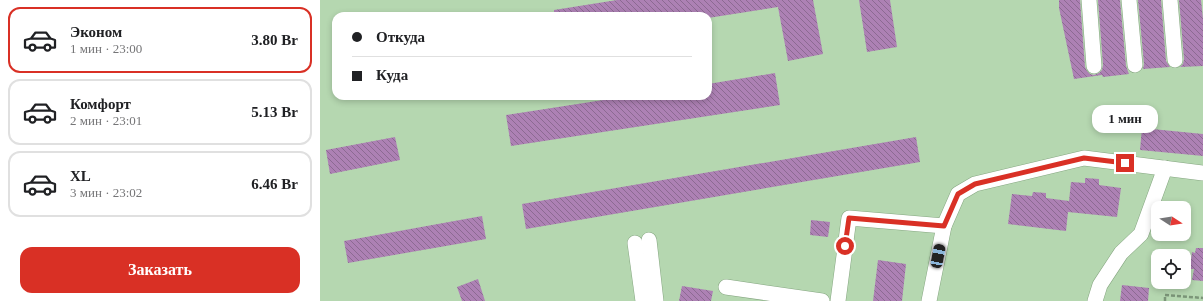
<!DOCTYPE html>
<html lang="ru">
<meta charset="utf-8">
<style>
:root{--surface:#fff;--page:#f6f6f6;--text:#202124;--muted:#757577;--line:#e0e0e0;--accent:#d93025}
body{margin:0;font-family:Georgia,serif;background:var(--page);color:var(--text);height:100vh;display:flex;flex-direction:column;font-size:15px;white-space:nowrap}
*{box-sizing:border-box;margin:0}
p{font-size:13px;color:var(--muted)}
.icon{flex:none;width:22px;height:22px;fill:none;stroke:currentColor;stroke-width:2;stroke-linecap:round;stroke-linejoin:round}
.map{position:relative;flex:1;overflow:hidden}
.sheet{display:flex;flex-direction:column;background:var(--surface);width:320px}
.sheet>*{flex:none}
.hud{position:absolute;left:12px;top:12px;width:380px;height:88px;border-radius:12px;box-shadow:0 2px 6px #0003;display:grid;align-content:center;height:88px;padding:0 20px;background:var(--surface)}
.needle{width:26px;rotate:102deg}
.fabs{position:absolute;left:831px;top:201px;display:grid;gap:8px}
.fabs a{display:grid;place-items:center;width:40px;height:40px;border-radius:8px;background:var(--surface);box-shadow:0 2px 6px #0003;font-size:20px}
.end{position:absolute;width:18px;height:18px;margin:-9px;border:5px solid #d93025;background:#fff;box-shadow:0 0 0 2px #fff}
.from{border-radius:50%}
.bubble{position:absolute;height:28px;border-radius:12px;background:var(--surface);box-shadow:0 2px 6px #0003;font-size:13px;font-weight:800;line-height:28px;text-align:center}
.car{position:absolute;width:12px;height:24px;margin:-12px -6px;border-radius:5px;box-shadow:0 0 3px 1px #0007;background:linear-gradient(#222 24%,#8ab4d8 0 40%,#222 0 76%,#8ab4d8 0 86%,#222 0)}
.hud b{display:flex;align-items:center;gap:14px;height:38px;font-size:15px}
.hud b+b{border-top:1px solid var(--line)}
.hud i{width:10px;height:10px;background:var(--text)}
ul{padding:7px 0 0;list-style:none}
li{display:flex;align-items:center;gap:12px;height:66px;margin:0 8px 6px;padding:0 12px;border:2px solid var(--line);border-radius:12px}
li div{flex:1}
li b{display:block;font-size:15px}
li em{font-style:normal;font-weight:800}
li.active{border-color:var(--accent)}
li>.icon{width:36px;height:36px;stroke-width:1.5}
.primary-button{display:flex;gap:8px;margin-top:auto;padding:8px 20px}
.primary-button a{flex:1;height:46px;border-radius:12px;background:var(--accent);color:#fff;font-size:16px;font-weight:800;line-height:46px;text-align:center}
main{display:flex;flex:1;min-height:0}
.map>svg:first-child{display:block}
.building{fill:url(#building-back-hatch)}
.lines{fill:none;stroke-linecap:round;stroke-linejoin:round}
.minor-casing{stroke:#85a680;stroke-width:16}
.path{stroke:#7b9578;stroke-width:2.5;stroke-dasharray:4 2;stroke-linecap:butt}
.minor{stroke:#fff;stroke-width:15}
.route{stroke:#d93025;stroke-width:5}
</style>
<main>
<section class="sheet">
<ul>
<li class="active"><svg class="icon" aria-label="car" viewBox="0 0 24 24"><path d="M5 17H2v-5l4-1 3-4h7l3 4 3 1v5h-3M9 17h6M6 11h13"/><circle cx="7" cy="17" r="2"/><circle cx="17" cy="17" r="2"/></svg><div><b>Эконом</b><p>1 мин · 23:00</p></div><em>3.80 Br</em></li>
<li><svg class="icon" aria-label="car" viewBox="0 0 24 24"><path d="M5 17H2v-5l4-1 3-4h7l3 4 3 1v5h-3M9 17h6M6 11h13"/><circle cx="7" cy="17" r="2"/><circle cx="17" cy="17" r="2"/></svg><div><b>Комфорт</b><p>2 мин · 23:01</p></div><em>5.13 Br</em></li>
<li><svg class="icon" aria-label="car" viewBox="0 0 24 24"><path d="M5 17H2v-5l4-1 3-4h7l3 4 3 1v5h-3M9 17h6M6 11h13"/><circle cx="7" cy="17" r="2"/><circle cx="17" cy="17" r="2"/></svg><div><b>XL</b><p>3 мин · 23:02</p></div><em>6.46 Br</em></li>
</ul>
<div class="primary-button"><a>Заказать</a></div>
</section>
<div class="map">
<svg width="883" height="301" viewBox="0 0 883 301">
<defs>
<pattern id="building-back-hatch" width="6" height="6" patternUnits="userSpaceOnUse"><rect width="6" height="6" fill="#ad81b4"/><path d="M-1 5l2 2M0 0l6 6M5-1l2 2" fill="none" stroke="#8c6a92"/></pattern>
</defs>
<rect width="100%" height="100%" fill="#b5d7b0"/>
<g class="building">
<polygon points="297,0 493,0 503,54 468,61 458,7 388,18 388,16 234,16 234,10"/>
<polygon points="539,0 570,0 577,47 547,52"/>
<polygon points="739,0 760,0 765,67 767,71 770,74 774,75 779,73 782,70 783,65 778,0 800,0 806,66 809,74 783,77 782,75 754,79 739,8"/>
<polygon points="818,0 841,0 846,61 850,67 823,69 824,64"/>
<polygon points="859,0 881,0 883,19 883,66 860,67 863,64 864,59"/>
<polygon points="455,73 460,105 191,146 186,115 309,96 388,96 388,84"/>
<polygon points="822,128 883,134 883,156 820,150"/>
<polygon points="75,137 80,160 10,174 6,150"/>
<polygon points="596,137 600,162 206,229 202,204"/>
<polygon points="765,178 779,179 779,185 801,188 797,217 748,212 746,231 688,224 692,194 712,196 713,192 726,193 726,198 749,201 751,182 765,183"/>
<polygon points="162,216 166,239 28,263 24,241"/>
<polygon points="491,220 510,222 508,237 490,235"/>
<polygon points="876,248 883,248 883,281 872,280 874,269 870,269 872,252 875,253"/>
<polygon points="558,260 586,264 582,301 553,301"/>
<polygon points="158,279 165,301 142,301 137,287"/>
<polygon points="802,285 829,288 828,301 800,301"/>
<polygon points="362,286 393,291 391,301 359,301"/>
</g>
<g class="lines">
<defs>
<g id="minor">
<polyline points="769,0 774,66"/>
<polyline points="809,0 815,65"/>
<polyline points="850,0 855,60"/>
<polyline points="329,240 336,301"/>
<polyline points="315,243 323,301"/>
<polyline points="406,287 502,301"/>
<polyline points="518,301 529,218 624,226 638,194 655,184 764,158 883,173"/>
<polyline points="609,301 624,226"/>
<polyline points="775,301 780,285 801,253 821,234 845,168"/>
</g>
</defs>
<use href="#minor" class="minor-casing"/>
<polyline class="path" points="845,301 845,295 883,298"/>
<use href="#minor" class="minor"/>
</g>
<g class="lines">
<polyline class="route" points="525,246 529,218 624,226 638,194 655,184 764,158 805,163"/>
</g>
</svg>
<div class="fabs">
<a><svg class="needle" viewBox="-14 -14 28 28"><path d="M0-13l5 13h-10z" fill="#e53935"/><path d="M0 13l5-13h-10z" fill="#757577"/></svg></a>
<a><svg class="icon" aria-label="locate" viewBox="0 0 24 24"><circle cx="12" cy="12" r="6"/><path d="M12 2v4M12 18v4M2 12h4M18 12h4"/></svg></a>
</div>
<i class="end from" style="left:525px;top:246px"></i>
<i class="end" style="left:805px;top:163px"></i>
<div class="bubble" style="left:772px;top:105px;width:66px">1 мин</div>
<i class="car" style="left:618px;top:256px;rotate:11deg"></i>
<div class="hud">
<b><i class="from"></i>Откуда</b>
<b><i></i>Куда</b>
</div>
</div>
</main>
